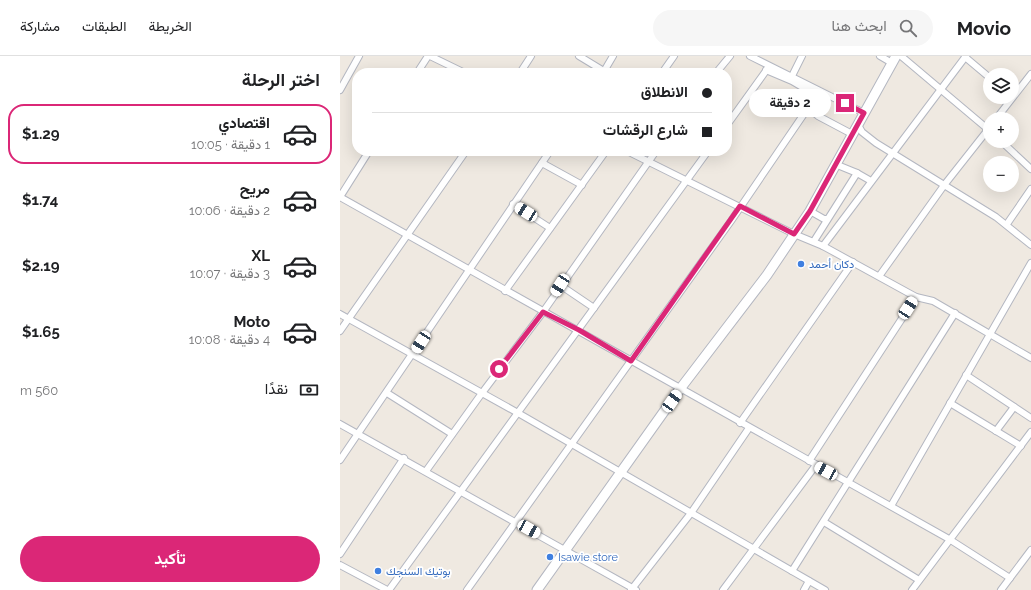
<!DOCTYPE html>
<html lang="ar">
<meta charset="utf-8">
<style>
:root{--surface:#fff;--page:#f6f6f6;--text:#202124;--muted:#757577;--line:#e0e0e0;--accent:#db2777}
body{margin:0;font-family:Raleway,Vazirmatn,sans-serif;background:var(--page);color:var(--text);direction:rtl;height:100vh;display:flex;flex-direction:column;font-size:15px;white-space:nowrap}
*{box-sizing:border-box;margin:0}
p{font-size:13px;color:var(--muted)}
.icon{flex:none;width:22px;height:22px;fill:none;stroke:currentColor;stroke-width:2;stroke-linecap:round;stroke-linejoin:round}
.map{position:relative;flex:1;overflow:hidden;direction:ltr}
.details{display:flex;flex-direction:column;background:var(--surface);width:340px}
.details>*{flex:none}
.hud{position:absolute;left:12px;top:12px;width:380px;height:88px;border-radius:16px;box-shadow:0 4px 16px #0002;direction:rtl;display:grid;align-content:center;height:88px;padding:0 20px;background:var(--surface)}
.fabs{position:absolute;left:643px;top:12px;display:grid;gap:8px}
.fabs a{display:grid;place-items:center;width:36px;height:36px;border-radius:50%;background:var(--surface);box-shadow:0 4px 16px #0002;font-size:20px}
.end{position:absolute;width:18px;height:18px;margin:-9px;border:5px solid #db2777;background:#fff;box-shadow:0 0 0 2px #fff}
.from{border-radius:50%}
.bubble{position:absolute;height:28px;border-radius:14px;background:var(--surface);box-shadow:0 4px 16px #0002;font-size:13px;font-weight:700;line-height:28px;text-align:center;direction:rtl}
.car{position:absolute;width:12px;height:24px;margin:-12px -6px;border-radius:5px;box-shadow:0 0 3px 1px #0007;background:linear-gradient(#fff 24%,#345 0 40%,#fff 0 76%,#345 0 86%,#fff 0)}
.hud b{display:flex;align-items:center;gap:14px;height:38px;font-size:15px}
.hud b+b{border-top:1px solid var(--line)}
.hud i{width:10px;height:10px;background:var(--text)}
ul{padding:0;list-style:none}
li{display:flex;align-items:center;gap:12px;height:60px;margin:0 8px 6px;padding:0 12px;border:2px solid transparent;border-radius:16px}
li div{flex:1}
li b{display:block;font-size:15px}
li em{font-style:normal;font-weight:700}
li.on{border-color:var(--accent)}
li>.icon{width:36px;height:36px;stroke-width:1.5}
h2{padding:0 20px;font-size:18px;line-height:48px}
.pay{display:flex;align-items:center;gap:10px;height:44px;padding:0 20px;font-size:15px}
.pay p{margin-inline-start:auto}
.action{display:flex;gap:8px;margin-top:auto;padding:8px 20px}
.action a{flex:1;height:46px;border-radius:24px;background:var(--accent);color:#fff;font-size:16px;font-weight:700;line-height:46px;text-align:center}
header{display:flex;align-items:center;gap:24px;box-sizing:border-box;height:56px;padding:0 20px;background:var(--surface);border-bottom:1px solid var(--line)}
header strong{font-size:19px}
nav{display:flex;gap:22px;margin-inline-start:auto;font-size:14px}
.search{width:280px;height:36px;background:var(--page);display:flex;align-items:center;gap:10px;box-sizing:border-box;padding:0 14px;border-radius:22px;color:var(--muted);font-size:15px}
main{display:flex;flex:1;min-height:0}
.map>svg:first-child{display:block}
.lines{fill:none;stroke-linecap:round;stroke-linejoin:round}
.street-casing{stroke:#b4b7c1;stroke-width:8}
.secondary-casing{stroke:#b4b7c1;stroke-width:11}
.street{stroke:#fff;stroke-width:6}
.secondary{stroke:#fff;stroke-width:9}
.route{stroke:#db2777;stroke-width:5}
.shop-dot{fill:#3f7fe0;stroke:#fff;stroke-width:1.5}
.labels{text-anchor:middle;stroke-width:3.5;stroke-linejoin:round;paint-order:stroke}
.shop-label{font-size:11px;fill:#366cbe;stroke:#fff;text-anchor:start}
</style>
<header>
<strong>Movio</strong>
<div class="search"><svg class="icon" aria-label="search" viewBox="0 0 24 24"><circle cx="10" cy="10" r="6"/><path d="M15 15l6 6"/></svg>ابحث هنا</div>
<nav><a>الخريطة</a><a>الطبقات</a><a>مشاركة</a></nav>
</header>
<main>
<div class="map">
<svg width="691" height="534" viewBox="0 0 691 534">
<rect width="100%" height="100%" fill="#efe9e1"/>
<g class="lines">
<defs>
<g id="street">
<polyline points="90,0 125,17"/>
<polyline points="239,0 267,17"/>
<polyline points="410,0 524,57"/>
<polyline points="540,0 552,7"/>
<polyline points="561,0 650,75"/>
<polyline points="625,1 650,22"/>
<polyline points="426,14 452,25 479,41 468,52 478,60 512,78"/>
<polyline points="77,17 88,0"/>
<polyline points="180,17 191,0"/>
<polyline points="263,17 273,0"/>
<polyline points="322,17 334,0"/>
<polyline points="376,17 390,0"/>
<polyline points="452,20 462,0"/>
<polyline points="0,34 19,0"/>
<polyline points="656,63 691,18"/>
<polyline points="387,69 428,12"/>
<polyline points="518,69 522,76 536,87 656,161 691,189"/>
<polyline points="661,85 691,113"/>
<polyline points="287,95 454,178 483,190 576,241 593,245 691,302"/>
<polyline points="202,107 242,129"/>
<polyline points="495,108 517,117 531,125"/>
<polyline points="0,141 609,483 670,522"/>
<polyline points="0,141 29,95"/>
<polyline points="173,148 210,172"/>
<polyline points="470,155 484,163 487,163"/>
<polyline points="667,168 691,133"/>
<polyline points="474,185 517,117"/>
<polyline points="483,190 626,0"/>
<polyline points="540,219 605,128 650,71"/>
<polyline points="220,229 254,252"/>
<polyline points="165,235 266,95"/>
<polyline points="0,258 178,357 485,534"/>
<polyline points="0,275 126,95"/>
<polyline points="626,319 691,362"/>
<polyline points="47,337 112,378"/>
<polyline points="610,347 681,390"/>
<polyline points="400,367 513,206"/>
<polyline points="0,368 296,534"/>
<polyline points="656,375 674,351"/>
<polyline points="0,404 210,95"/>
<polyline points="469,405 576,241"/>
<polyline points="86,415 142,337 203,256 316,95"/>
<polyline points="551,450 691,207"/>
<polyline points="484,466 579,524"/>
<polyline points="0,498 64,402"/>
<polyline points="0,509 47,534"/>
<polyline points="452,515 615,257"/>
<polyline points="49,534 368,95"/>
<polyline points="127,534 391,165 468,52"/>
<polyline points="291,534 351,457 409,372"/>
<polyline points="383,534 476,409"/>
<polyline points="464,534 469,525"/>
<polyline points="572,534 691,376"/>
<polyline points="661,534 691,494"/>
</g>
<polyline id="secondary" points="197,534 340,333 427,219 470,155 556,0"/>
</defs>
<use href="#street" class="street-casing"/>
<use href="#secondary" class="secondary-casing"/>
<use href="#street" class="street"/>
<use href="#secondary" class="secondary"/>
</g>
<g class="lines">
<polyline class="route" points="159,313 203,256 239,274 291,305 400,150 454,178 470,155 524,57 505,47"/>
</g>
<g class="shop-dot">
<circle cx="461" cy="208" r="4"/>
<circle cx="210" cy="501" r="4"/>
<circle cx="38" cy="515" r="4"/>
</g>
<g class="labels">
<g class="shop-label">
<text x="469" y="212">دكان أحمد</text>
<text x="218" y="505">Isawie store</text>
<text x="46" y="519">بوتيك السنجك</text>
</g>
</g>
</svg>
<div class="fabs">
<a><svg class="icon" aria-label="layers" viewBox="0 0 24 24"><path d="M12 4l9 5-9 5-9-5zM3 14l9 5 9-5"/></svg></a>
<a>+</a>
<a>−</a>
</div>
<i class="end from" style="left:159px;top:313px"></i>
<i class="end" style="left:505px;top:47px"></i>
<div class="bubble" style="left:409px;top:33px;width:82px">2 دقيقة</div>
<i class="car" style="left:186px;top:156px;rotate:302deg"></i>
<i class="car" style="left:220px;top:229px;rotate:213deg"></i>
<i class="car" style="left:568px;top:252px;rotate:33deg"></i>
<i class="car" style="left:81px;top:286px;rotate:213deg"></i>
<i class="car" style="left:332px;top:345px;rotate:35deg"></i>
<i class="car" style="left:486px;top:415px;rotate:298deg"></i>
<i class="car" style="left:189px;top:473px;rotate:119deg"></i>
<div class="hud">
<b><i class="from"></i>الانطلاق</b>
<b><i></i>شارع الرقشات</b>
</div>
</div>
<section class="details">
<h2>اختر الرحلة</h2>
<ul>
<li class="on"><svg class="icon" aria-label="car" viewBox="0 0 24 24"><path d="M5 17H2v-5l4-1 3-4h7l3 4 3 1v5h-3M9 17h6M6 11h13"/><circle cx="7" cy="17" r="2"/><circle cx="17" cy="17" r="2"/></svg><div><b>اقتصادي</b><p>1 دقيقة · 10:05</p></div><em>$1.29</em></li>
<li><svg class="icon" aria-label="car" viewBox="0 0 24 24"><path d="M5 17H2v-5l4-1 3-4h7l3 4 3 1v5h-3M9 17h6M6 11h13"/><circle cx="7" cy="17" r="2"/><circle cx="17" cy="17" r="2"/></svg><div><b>مريح</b><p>2 دقيقة · 10:06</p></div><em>$1.74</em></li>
<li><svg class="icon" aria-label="car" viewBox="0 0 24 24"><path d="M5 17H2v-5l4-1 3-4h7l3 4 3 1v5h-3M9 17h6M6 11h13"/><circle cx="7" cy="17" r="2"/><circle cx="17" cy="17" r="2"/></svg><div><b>XL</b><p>3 دقيقة · 10:07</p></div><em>$2.19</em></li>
<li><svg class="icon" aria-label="car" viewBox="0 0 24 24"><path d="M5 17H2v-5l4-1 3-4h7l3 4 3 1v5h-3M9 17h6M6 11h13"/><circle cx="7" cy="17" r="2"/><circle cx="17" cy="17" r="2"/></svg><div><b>Moto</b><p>4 دقيقة · 10:08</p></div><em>$1.65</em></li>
</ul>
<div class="pay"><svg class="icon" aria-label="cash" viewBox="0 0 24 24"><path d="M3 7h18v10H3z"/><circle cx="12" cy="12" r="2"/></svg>نقدًا<p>560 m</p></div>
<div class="action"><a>تأكيد</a></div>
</section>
</main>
